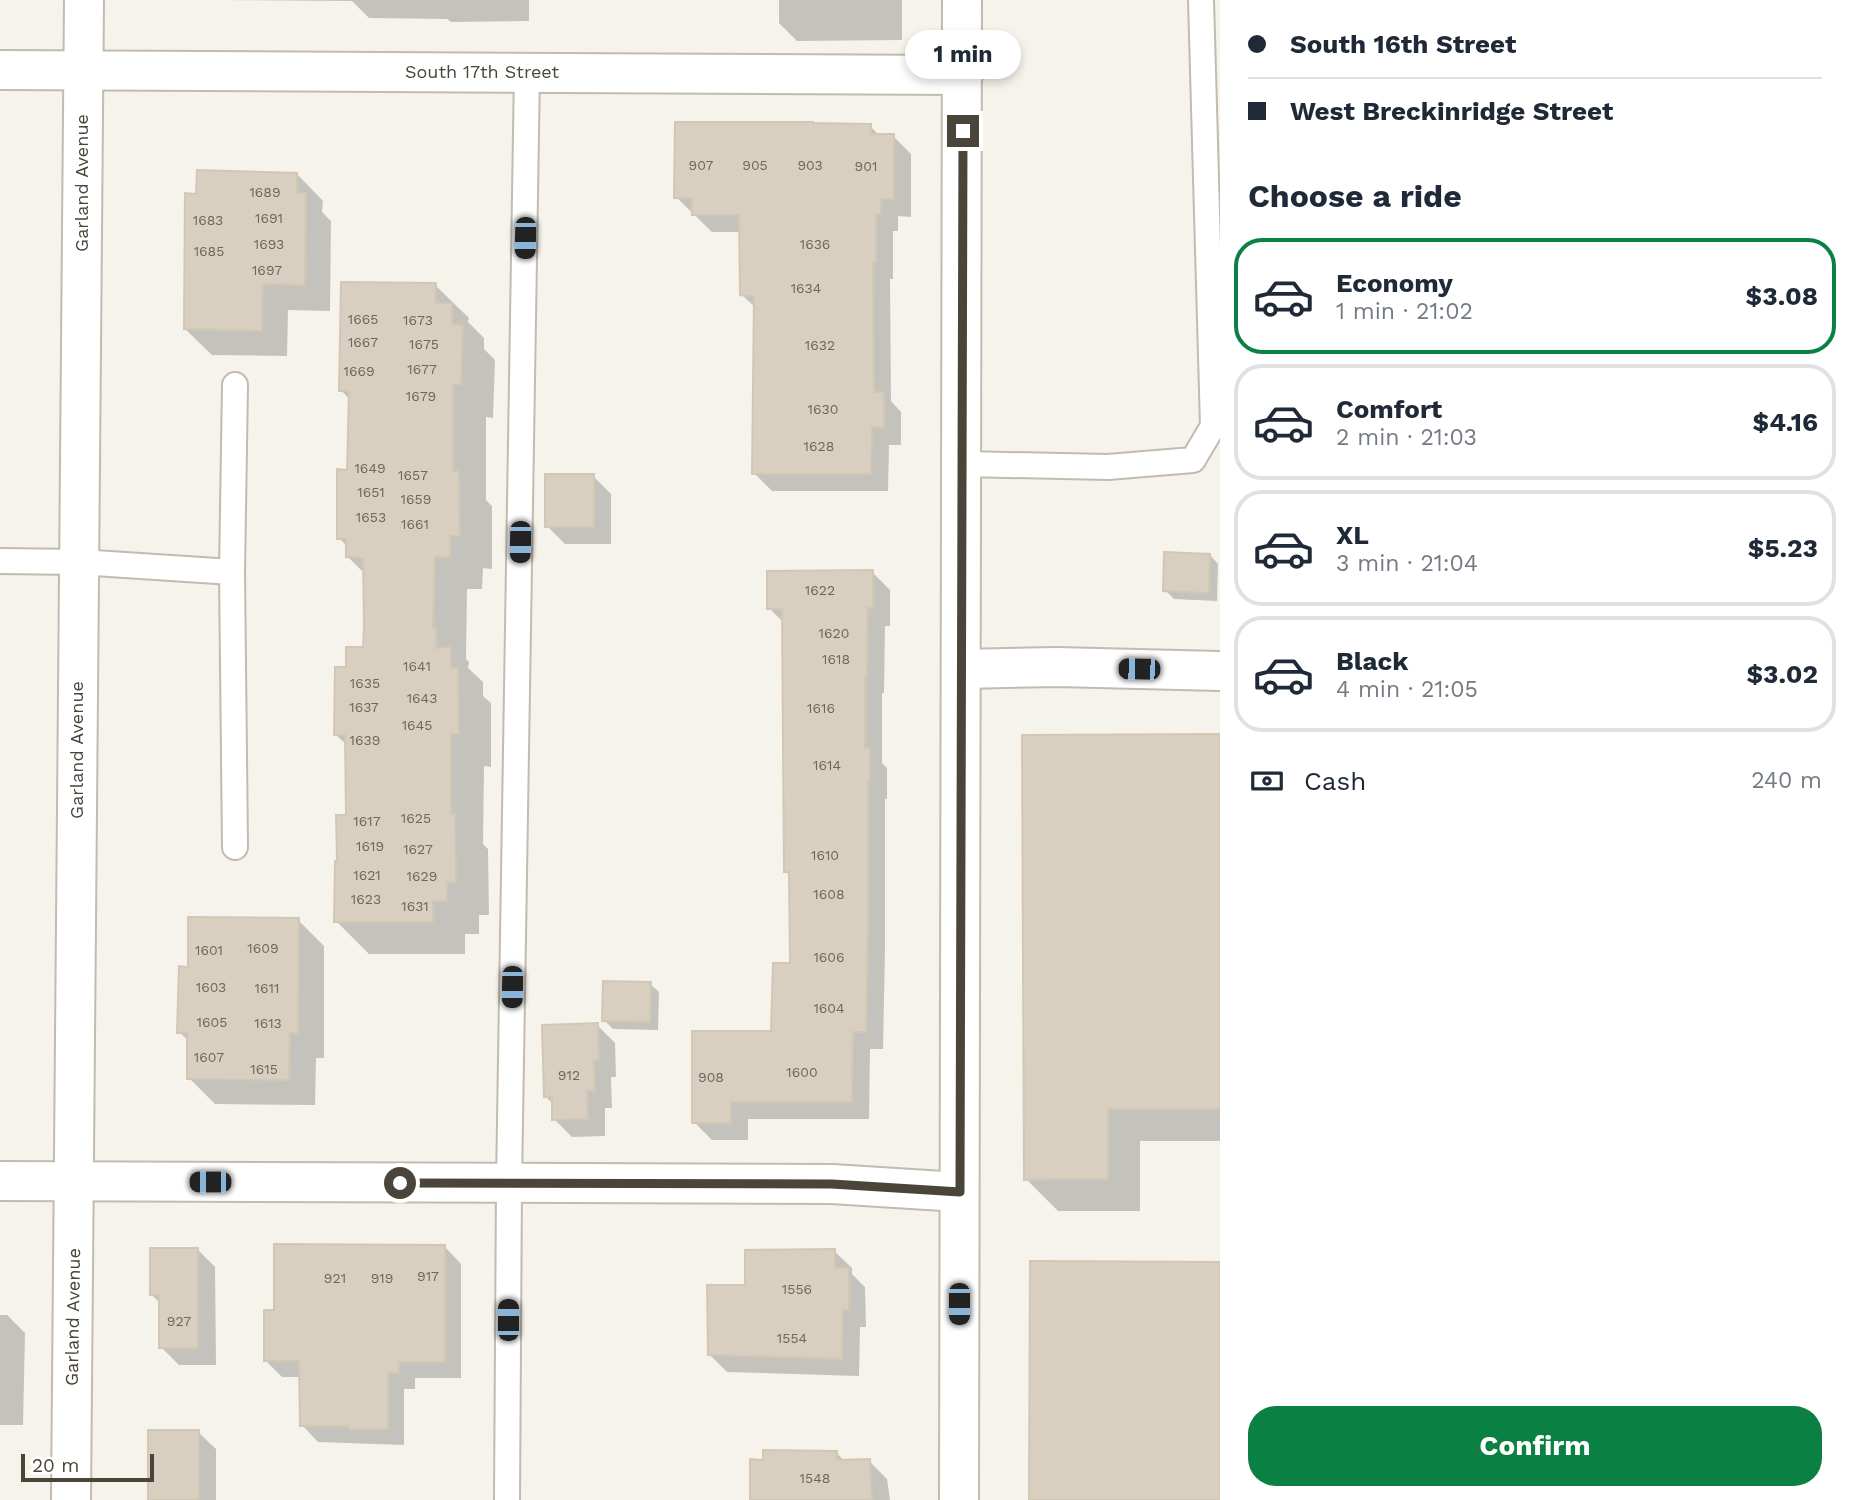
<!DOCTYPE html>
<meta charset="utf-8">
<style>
:root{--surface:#fff;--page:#f6f6f7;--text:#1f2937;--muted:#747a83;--line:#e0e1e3;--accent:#0b8043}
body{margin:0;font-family:"Work Sans",sans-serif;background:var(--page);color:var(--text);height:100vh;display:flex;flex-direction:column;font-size:26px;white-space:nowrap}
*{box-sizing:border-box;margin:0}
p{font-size:23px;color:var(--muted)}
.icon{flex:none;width:38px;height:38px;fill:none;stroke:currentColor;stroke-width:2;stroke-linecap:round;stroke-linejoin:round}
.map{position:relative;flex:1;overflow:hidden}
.drawer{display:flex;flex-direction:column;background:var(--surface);width:630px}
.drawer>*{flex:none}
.top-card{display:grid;align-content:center;height:154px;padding:0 28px;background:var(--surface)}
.scale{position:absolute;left:21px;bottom:18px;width:133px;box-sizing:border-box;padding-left:7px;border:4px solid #4b4439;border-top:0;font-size:19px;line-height:24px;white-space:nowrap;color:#4b4439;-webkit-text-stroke:5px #fff;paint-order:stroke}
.end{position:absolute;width:32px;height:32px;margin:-16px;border:9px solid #4b4439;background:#fff;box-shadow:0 0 0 4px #fff}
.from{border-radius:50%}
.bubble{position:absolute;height:49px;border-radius:24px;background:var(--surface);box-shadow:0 4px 10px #0003;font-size:23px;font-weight:700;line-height:49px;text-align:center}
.car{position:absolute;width:21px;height:42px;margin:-21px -10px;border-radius:9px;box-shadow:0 0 5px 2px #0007;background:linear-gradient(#222 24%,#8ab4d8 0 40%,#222 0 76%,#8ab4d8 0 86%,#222 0)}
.top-card b{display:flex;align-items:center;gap:24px;height:66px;font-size:26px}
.top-card b+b{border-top:2px solid var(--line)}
.top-card i{width:18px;height:18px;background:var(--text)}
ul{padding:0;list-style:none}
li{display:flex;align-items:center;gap:21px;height:116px;margin:0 14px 10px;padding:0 14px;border:4px solid var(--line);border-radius:28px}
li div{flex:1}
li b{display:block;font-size:26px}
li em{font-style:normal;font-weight:700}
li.active{border-color:var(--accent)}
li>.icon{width:63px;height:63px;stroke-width:1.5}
h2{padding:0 28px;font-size:32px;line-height:84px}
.pay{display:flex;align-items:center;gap:18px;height:77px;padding:0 28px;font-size:26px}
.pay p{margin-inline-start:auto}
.action{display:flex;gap:14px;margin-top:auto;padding:14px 28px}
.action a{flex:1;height:80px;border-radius:28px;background:var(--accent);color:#fff;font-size:28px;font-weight:700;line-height:80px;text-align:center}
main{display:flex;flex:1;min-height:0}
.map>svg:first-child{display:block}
.shadow{fill:#0003}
.building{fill:#d8cfc1;stroke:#d3c7b4;stroke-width:2}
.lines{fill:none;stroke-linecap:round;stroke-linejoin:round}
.lane-casing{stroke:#c2bbae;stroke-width:28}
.street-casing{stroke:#c2bbae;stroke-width:42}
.lane{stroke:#fff;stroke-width:24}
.street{stroke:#fff;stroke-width:38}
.route{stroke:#4b4439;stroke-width:9}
.labels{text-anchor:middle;stroke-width:5;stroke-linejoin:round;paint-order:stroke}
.number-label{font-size:14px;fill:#6e675b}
.street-label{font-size:18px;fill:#4b4439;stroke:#fff}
</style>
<main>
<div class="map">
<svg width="1220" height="1500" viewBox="0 0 1220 1500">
<rect width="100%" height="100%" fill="#f6f3ec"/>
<g class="shadow">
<polygon points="216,0 529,0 529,21 451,22 447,19 369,18 352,1"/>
<polygon points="779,0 902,0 902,40 797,41 779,23"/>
<polygon points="870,126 880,136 893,136 911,154 911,217 898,216 898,231 893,231 893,279 890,279 891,401 901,412 901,445 889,445 888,491 772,491 754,473 756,308 742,295 741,232 712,232 676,197"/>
<polygon points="297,174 323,201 322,212 331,221 330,311 288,310 287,356 212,355 185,329"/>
<polygon points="435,285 469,318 468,322 484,338 484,349 495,360 493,418 486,417 486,500 492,506 492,569 483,568 482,589 467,589 466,659 469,662 468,668 483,682 483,696 491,703 491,767 484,766 483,844 488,849 489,915 479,915 479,934 465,934 465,954 369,954 336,921 348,816 347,745 336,735 348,669 365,649 365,574 348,557 348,547 339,538 349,472 350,400 341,390"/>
<polygon points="593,476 611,494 611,544 565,544 547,526"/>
<polygon points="1210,555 1218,564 1217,601 1174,599 1165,590"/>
<polygon points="872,572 890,590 890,626 885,626 884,693 882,693 882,763 887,768 887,799 885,799 885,950 883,1049 870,1049 869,1119 748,1119 748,1140 712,1140 694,1122 773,1033 792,965 791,877 785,871 784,623 769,608"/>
<polygon points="1220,736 1220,1141 1140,1141 1140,1211 1058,1211 1026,1179"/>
<polygon points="298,920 324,946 324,1058 316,1058 315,1105 215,1104 189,1078 189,1041 179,1032"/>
<polygon points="650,984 659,992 658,1030 613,1029 604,1020"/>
<polygon points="597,1025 615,1043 616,1077 611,1077 612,1108 605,1108 605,1136 572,1137 554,1119 554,1105 545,1096"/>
<polygon points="445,1247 461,1264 461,1378 415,1378 415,1389 404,1389 404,1445 318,1442 302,1425 301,1377 282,1377 265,1360 276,1312"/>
<polygon points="197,1249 215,1267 216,1365 179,1365 161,1347 161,1304 151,1294"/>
<polygon points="834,1251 852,1268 852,1274 865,1287 866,1327 860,1327 859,1376 727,1372 709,1354 747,1287"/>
<polygon points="0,1315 7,1315 25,1333 23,1425 0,1425"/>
<polygon points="198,1432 216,1449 216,1500 149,1500"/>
<polygon points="836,1452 845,1462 869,1461 887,1479 890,1500 749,1500 750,1488"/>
</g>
<g class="building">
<polygon points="675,122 813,122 813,123 871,124 871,134 894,134 894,199 881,199 881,214 876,214 876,262 873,262 874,392 884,392 884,428 872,427 871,474 752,474 754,296 740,295 739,215 692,215 692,198 674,198"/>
<polygon points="197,170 297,173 297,193 306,193 305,285 263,284 262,331 184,329 185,193 196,194"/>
<polygon points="341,282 436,283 436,303 452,303 452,324 463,325 461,385 453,385 453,471 459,471 460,536 450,536 450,557 435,557 433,627 436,627 436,648 451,647 451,668 458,668 459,734 451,734 451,814 455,814 456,882 447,882 447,901 433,901 433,922 334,922 335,861 337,861 336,815 346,815 345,735 334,735 335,667 346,667 346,647 363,647 364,627 363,558 346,557 346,539 337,539 337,469 347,470 349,391 339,391"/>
<rect x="545" y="474" width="49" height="53"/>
<polygon points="1164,552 1210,554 1209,593 1163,591"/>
<polygon points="873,570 873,608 868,608 867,676 865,676 865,748 870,748 870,782 868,782 868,931 866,1032 853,1032 852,1102 731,1102 731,1123 692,1123 692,1031 771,1031 773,963 790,963 789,872 784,872 782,609 767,609 767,571"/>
<polygon points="1220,734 1220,1109 1108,1109 1108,1179 1024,1180 1022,735"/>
<polygon points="188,917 299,918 298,1033 290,1033 289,1080 187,1079 187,1033 177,1033 179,966 188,967"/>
<polygon points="603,981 651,982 650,1022 602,1021"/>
<polygon points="598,1023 599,1060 594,1060 595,1091 587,1091 588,1119 552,1120 552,1097 544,1097 542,1025"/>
<polygon points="274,1244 445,1245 445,1362 399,1362 399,1373 388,1373 388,1429 349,1429 349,1426 300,1426 299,1361 264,1361 264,1310 274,1310"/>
<polygon points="150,1248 198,1248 198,1348 159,1348 159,1295 150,1295"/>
<polygon points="835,1249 835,1268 849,1268 849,1310 843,1310 842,1359 708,1355 707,1285 745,1285 745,1250"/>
<polygon points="1030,1261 1220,1262 1220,1500 1029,1500"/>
<rect x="148" y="1430" width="51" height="70"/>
<polygon points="763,1450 837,1451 837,1460 870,1459 872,1500 750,1500 750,1459 763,1460"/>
</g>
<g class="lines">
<defs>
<g id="lane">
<polyline points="962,464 1108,467 1193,460 1213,426 1201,0"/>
<polyline points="0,561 79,562 232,572 235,847"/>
<polyline points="232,572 235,385"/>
<polyline points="507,1500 509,1183 527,72"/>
</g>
<g id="street">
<polyline points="0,70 963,75"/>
<polyline points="962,669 1057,667 1220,671"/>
<polyline points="0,1181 832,1184 959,1192"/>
<polyline points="71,1500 84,0"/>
<polyline points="959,1500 962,0"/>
</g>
</defs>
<use href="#lane" class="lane-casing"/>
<use href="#street" class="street-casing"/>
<use href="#lane" class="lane"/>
<use href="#street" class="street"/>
</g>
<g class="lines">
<polyline class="route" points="400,1183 832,1184 960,1192 963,131"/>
</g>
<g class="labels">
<g class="number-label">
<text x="701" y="170">907</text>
<text x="755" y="170">905</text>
<text x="810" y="170">903</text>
<text x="866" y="171">901</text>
<text x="265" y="197">1689</text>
<text x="269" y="223">1691</text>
<text x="208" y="225">1683</text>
<text x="269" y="249">1693</text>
<text x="815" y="249">1636</text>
<text x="209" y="256">1685</text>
<text x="267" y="275">1697</text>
<text x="806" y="293">1634</text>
<text x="363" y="324">1665</text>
<text x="418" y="325">1673</text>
<text x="363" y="347">1667</text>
<text x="424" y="349">1675</text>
<text x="820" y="350">1632</text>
<text x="422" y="374">1677</text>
<text x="359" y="376">1669</text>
<text x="421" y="401">1679</text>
<text x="823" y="414">1630</text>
<text x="819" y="451">1628</text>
<text x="370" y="473">1649</text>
<text x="413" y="480">1657</text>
<text x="371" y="497">1651</text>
<text x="416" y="504">1659</text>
<text x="371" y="522">1653</text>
<text x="415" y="529">1661</text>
<text x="820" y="595">1622</text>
<text x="834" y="638">1620</text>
<text x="836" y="664">1618</text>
<text x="417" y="671">1641</text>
<text x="365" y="688">1635</text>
<text x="422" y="703">1643</text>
<text x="364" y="712">1637</text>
<text x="821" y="713">1616</text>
<text x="417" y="730">1645</text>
<text x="365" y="745">1639</text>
<text x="827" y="770">1614</text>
<text x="416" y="823">1625</text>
<text x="367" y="826">1617</text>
<text x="370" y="851">1619</text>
<text x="418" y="854">1627</text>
<text x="825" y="860">1610</text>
<text x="367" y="880">1621</text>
<text x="422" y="881">1629</text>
<text x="829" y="899">1608</text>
<text x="366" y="904">1623</text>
<text x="415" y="911">1631</text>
<text x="263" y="953">1609</text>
<text x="209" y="955">1601</text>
<text x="829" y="962">1606</text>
<text x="211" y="992">1603</text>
<text x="267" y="993">1611</text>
<text x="829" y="1013">1604</text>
<text x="212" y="1027">1605</text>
<text x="268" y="1028">1613</text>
<text x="209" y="1062">1607</text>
<text x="264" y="1074">1615</text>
<text x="802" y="1077">1600</text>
<text x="569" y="1080">912</text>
<text x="711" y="1082">908</text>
<text x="428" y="1281">917</text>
<text x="335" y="1283">921</text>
<text x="382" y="1283">919</text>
<text x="797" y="1294">1556</text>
<text x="179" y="1326">927</text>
<text x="792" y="1343">1554</text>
<text x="815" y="1483">1548</text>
</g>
<g class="street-label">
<text x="482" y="78">South 17th Street</text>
<text transform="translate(82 183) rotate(-90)" y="6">Garland Avenue</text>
<text transform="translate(77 750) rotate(-90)" y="6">Garland Avenue</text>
<text transform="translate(73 1317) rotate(-89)" y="6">Garland Avenue</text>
</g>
</g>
</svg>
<div class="scale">20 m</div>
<i class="end from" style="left:400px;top:1183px"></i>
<i class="end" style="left:963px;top:131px"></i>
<div class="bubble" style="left:905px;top:30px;width:116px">1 min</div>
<i class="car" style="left:525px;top:238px;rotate:181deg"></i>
<i class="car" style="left:520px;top:542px;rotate:181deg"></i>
<i class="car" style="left:1139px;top:669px;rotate:271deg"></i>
<i class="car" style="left:512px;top:987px;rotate:181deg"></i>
<i class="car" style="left:210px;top:1182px;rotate:270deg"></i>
<i class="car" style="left:959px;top:1304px;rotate:180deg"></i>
<i class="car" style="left:508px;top:1320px;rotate:0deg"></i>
</div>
<section class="drawer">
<div class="top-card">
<b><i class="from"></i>South 16th Street</b>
<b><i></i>West Breckinridge Street</b>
</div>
<h2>Choose a ride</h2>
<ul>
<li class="active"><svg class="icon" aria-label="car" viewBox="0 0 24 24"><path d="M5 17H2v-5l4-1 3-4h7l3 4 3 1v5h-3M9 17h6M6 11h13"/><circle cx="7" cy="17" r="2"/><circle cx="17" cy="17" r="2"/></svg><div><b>Economy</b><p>1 min · 21:02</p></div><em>$3.08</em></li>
<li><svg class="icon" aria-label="car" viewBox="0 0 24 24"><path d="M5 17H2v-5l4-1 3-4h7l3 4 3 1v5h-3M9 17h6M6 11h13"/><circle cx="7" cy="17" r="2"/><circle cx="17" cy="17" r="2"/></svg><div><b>Comfort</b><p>2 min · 21:03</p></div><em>$4.16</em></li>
<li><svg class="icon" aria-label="car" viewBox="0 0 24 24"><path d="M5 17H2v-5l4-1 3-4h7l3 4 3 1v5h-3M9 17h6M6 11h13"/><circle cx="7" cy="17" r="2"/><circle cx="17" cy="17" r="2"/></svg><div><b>XL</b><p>3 min · 21:04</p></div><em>$5.23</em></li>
<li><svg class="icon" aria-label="car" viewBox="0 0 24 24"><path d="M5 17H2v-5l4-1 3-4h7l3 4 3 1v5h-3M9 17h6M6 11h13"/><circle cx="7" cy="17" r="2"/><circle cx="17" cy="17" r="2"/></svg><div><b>Black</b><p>4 min · 21:05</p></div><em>$3.02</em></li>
</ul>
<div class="pay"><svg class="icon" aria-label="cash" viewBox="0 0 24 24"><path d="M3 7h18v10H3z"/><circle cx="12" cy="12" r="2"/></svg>Cash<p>240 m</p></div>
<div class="action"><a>Confirm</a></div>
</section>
</main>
